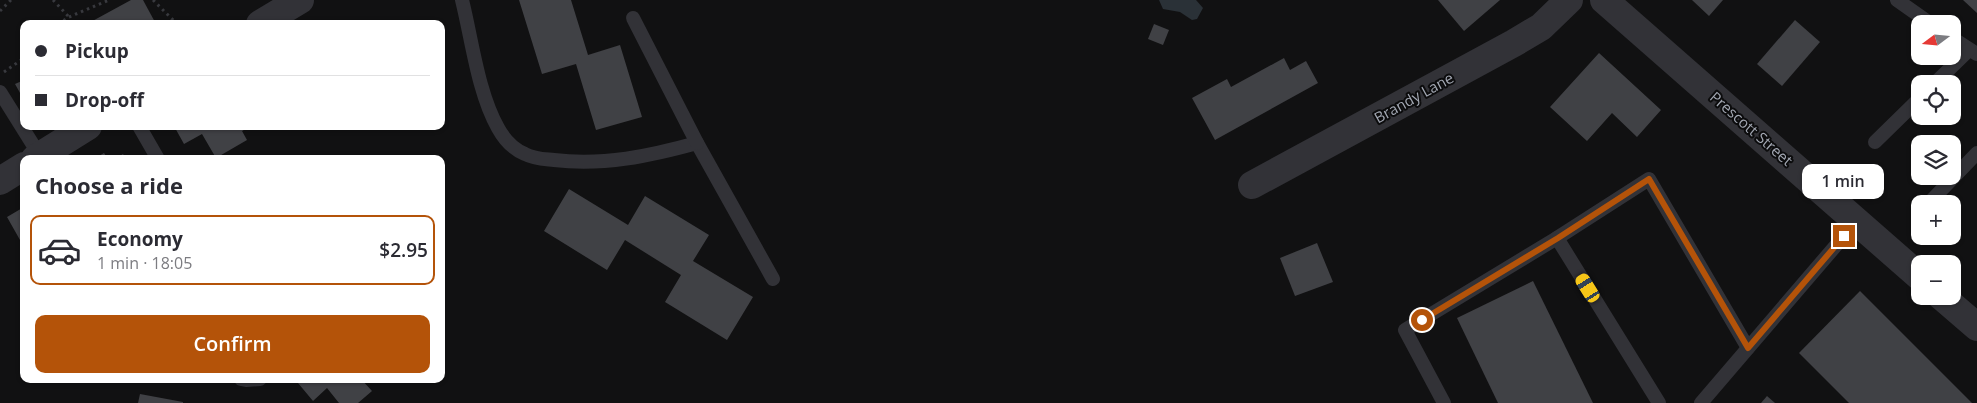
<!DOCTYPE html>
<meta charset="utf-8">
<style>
:root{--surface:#fff;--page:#f2f2f3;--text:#2b2b33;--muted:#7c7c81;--line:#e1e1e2;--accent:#b45309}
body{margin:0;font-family:"Open Sans",sans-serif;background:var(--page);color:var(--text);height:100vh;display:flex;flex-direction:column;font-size:19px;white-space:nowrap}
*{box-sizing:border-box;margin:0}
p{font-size:16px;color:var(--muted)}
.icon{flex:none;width:28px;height:28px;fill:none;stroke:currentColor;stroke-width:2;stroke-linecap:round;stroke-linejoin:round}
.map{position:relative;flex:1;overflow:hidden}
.panel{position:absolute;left:20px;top:155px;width:425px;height:228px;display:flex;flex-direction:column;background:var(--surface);border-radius:10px;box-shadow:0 1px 4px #0004}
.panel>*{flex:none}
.guide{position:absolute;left:20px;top:20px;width:425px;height:110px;border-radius:10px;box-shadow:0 1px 4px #0004;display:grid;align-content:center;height:110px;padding:0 15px;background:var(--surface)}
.needle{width:32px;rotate:254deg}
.controls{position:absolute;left:1911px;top:15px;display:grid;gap:10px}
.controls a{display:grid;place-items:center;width:50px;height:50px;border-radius:10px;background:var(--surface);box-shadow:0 1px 4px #0004;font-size:25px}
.end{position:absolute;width:22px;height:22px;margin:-11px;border:6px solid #b45309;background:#fff;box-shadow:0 0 0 2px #fff}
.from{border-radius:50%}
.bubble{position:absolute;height:35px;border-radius:10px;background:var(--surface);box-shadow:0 1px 4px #0004;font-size:16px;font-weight:600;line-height:35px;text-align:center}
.car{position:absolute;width:15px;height:30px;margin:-15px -8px;border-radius:6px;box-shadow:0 0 4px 1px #0007;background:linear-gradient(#f5c518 24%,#345 0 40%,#f5c518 0 76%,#345 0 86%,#f5c518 0)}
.guide b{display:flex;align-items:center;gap:18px;height:48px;font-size:19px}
.guide b+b{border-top:1px solid var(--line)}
.guide i{width:12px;height:12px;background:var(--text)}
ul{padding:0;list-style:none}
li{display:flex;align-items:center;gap:15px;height:70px;margin:0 10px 8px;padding:0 5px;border:2px solid transparent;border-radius:10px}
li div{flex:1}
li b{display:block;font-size:19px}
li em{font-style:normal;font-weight:600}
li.selected{border-color:var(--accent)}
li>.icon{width:45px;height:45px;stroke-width:1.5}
h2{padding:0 15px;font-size:22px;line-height:60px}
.action{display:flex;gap:10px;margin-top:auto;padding:10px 15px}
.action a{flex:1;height:58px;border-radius:10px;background:var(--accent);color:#fff;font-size:20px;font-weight:600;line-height:58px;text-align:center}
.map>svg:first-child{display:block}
.water{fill:#2a3137}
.building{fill:#404145}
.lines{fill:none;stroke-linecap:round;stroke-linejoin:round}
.path{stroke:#38393e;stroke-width:3;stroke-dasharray:2.5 4;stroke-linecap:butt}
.service{stroke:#323237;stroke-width:14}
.minor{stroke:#323237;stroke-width:28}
.route{stroke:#b45309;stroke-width:6}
.labels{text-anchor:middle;stroke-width:4;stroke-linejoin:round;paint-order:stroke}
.street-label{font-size:15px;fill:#a2a7b2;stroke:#0c0c0d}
</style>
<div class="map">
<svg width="1977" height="403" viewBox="0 0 1977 403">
<rect width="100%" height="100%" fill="#111112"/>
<polygon class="water" points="1159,0 1196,0 1203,8 1197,19 1192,20 1180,12 1163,9"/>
<g class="building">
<polygon points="131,0 143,0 156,24 87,24"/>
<polygon points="519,0 571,0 588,55 620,45 642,117 596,130 576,64 542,74"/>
<polygon points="1438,0 1500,0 1464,31"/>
<polygon points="1692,0 1723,0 1709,16"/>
<polygon points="1963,0 1977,0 1977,13"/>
<polygon points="1795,20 1820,42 1782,86 1757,64"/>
<polygon points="1154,24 1169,30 1163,45 1148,39"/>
<polygon points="1599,53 1661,110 1637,137 1612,113 1587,141 1550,107"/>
<polygon points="1284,58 1290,70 1306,61 1318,83 1215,140 1192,98 1227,79 1231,87"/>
<polygon points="24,80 24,100 15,84"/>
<polygon points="174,126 251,126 242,131 247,140 216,158 202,134 184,144"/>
<polygon points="104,153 108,159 94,159"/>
<polygon points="123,154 126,159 115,159"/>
<polygon points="569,189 628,225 645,196 709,235 693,261 753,297 727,340 665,302 681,275 625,240 607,270 544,231"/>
<polygon points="24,199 24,238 20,240 7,217 24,207 21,201"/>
<polygon points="1317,243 1333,282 1295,296 1280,258"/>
<polygon points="1533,281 1593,403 1498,403 1457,318"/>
<polygon points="1860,291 1972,403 1849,403 1799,353"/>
<polygon points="303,379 361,379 372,391 358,403 339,403 327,388 313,401 298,383"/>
<polygon points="140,394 183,402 183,403 138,403"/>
<polygon points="1767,396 1775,403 1761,403"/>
</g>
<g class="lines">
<g class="path">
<polyline points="53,0 69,17"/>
<polyline points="153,0 177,24"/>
<polyline points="0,11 11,0"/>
<polyline points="58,24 69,17 109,0"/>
<polyline points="4,72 24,58"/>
</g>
<g class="service">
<path d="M462,0c10,40 16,93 36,128 6,11 15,21 27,26 9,5 20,5 29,6 49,6 96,-4 143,-17l76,136"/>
<polyline points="1897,0 1931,24"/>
<polyline points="633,18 697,143"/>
<polyline points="1952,38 1977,54"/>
<polyline points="1934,84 1969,50"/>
<polyline points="0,92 40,156"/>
<polyline points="139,126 158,159"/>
<polyline points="1875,142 1920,98"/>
<polyline points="1928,204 1977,153"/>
<polyline points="241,379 246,380 260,379"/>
<polyline points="1444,403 1405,330 1557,238"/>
<polyline points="1659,403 1557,238 1649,179 1748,348"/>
<polyline points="1701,403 1856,222"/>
</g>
<g class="minor">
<polyline points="1604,0 1920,277"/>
<polyline points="260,24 300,0"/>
<polyline points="35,159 88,126"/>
<polyline points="0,181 24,166"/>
<polyline points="1252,185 1514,43 1541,27 1569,0"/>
<polyline points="1941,296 1977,327"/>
</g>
</g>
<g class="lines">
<polyline class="route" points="1422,320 1558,238 1649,179 1748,348 1844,236"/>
</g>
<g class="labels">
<g class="street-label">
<text transform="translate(1414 98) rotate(-29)" y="5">Brandy Lane</text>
<text transform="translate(1751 129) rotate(41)" y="5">Prescott Street</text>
</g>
</g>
</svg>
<div class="controls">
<a><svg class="needle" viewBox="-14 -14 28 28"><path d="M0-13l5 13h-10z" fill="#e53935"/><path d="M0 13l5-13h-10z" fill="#7c7c81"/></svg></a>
<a><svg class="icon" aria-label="locate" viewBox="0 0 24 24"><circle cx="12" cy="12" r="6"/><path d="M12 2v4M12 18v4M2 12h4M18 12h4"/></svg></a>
<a><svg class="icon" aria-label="layers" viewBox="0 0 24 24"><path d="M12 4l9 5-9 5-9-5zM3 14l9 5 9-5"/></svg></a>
<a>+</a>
<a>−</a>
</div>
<i class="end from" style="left:1422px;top:320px"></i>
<i class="end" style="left:1844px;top:236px"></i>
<div class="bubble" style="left:1802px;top:164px;width:82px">1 min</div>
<i class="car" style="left:1588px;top:288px;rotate:328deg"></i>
<div class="guide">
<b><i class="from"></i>Pickup</b>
<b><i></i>Drop-off</b>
</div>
<section class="panel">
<h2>Choose a ride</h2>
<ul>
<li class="selected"><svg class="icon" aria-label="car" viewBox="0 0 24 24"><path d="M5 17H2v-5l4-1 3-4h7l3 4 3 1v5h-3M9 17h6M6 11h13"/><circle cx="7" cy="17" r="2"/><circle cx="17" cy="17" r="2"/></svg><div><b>Economy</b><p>1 min · 18:05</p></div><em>$2.95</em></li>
</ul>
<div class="action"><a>Confirm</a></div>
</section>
</div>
